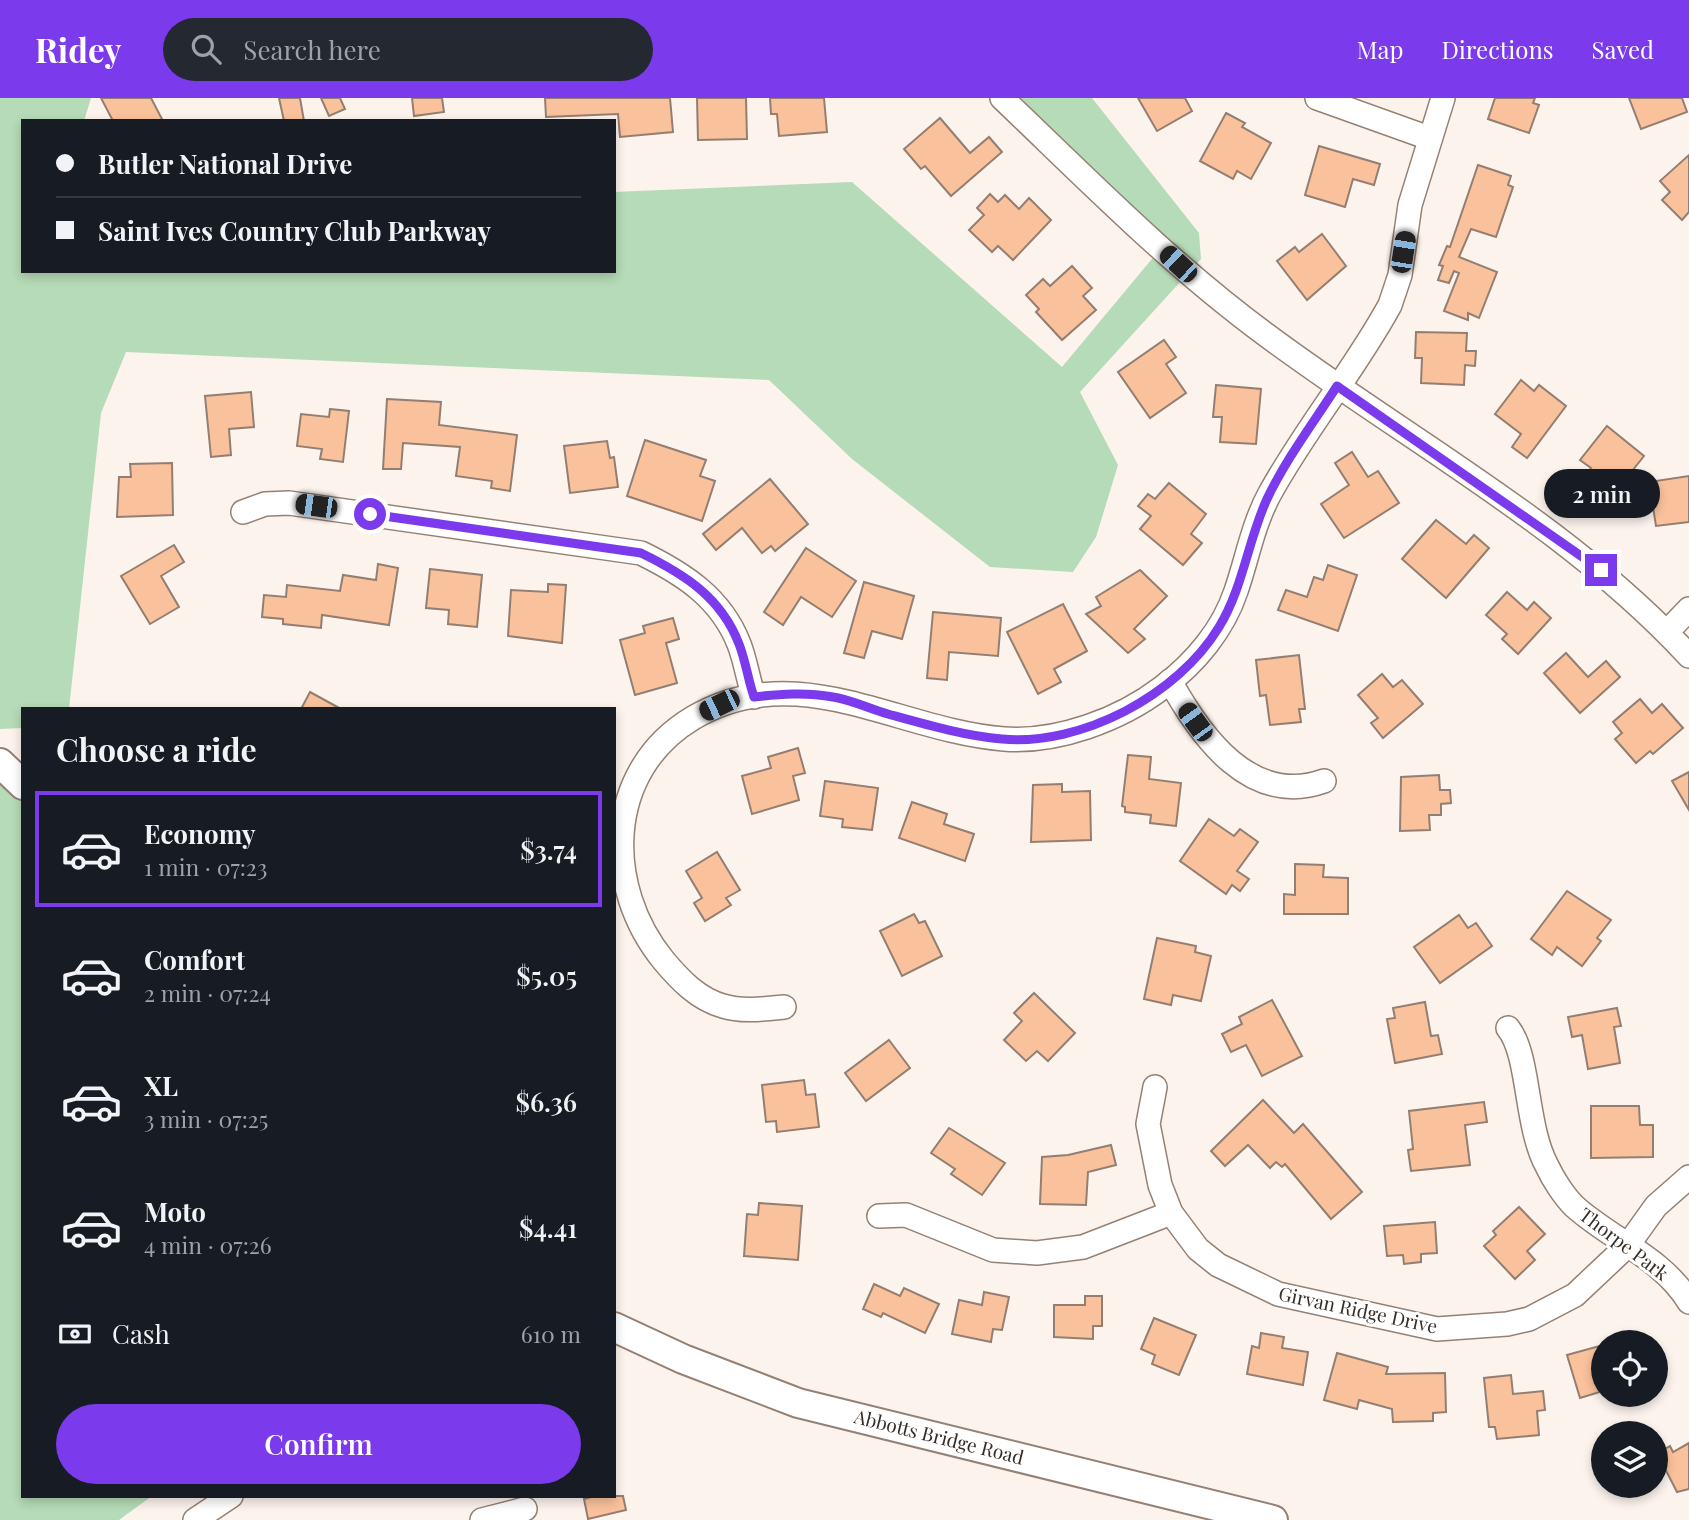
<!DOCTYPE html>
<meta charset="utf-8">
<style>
:root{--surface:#171b24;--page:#242831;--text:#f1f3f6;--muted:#9ea1a6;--line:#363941;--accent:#7c3aed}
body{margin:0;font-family:"Playfair Display",serif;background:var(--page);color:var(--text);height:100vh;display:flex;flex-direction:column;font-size:26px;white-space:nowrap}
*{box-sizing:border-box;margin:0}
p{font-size:23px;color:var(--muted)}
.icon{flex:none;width:38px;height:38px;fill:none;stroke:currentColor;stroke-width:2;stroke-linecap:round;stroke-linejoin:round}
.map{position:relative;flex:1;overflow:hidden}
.side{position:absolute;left:21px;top:609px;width:595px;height:791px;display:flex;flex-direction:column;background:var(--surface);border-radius:0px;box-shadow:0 4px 10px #0003}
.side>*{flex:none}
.guide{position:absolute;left:21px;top:21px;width:595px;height:154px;border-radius:0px;box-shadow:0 4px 10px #0003;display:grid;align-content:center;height:154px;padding:0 35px;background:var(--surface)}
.fabs{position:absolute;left:1591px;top:1232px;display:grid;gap:14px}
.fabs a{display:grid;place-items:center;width:77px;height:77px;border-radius:50%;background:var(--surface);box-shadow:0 4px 10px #0003;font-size:35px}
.end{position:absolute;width:32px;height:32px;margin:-16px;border:9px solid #7c3aed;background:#fff;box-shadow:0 0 0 4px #fff}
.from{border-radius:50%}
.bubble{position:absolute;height:49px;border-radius:24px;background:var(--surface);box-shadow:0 4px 10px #0003;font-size:23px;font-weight:600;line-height:49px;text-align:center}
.car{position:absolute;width:21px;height:42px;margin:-21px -10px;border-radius:9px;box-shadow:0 0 5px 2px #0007;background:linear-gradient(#222 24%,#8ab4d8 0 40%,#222 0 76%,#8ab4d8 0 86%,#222 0)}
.guide b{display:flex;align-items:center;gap:24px;height:66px;font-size:26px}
.guide b+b{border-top:2px solid var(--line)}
.guide i{width:18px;height:18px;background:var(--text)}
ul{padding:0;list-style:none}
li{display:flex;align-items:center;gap:21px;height:116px;margin:0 14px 10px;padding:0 21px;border:4px solid transparent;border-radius:0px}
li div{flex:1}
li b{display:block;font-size:26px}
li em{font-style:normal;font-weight:600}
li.selected{border-color:var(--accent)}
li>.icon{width:63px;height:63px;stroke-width:1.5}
h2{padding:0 35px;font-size:32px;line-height:84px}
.pay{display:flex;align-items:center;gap:18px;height:77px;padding:0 35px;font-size:26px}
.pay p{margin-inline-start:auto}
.action{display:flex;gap:14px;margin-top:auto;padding:14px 35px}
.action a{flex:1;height:80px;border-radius:42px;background:var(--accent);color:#fff;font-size:28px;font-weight:600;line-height:80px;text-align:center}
header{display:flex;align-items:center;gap:42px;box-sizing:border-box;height:98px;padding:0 35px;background:var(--accent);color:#fff}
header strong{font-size:33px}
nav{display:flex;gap:38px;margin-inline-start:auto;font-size:24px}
.search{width:490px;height:63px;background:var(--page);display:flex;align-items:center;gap:18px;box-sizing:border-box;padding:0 24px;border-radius:38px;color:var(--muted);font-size:26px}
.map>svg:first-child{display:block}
.green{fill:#b6dbb8}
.building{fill:#fac29c;stroke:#937e71;stroke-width:2}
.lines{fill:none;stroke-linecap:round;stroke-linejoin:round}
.minor-casing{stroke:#958173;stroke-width:26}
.major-casing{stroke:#958173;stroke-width:32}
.minor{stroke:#fff;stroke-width:23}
.major{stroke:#fff;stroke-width:28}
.route{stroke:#7c3aed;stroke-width:9}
.labels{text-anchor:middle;stroke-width:6;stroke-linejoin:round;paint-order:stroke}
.street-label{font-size:19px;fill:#362d27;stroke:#fff}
</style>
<header>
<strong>Ridey</strong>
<div class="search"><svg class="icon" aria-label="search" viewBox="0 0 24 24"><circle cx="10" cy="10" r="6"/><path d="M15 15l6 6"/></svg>Search here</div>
<nav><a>Map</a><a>Directions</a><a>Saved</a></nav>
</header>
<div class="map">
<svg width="1689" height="1422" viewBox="0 0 1689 1422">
<rect width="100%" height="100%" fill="#fcf3ed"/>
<g class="green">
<polygon points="0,0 91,0 84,23 23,23 23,173 614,173 614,94 852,84 1062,269 1161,150 1017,0 1092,0 1199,135 1201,161 1080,294 1118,367 1096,439 1073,474 990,469 852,361 769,282 126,254 101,315 69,611 23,611 23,630 0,631"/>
<polygon points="0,679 23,701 23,1398 152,1398 119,1422 0,1422"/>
</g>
<g class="building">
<polygon points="101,0 151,0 163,23 113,23"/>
<polygon points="279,0 300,0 304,23 284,23"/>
<polygon points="321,0 340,0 345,11 329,18"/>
<polygon points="412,0 442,0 444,14 414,18"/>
<polygon points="545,0 670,0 673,34 620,39 618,16 546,19"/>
<polygon points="697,0 746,0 747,41 698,42"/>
<polygon points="770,0 824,0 827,34 779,38 777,16 771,16"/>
<polygon points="1138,0 1185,0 1192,13 1157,33"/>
<polygon points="1495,0 1535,0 1533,5 1539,7 1529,35 1488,21"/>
<polygon points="1629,0 1682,0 1687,14 1641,31"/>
<polygon points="1226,15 1245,25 1242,29 1271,45 1251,81 1237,73 1233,81 1200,63"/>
<polygon points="940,20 970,55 989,39 1002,54 951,98 925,68 921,71 904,51"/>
<polygon points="1319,48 1380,66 1374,87 1353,81 1345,109 1305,97"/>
<polygon points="1689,57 1689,114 1682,122 1662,102 1670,94 1660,83"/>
<polygon points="1478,67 1511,78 1508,87 1513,89 1496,139 1471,131 1459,159 1497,174 1479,220 1468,215 1468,222 1444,213 1459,175 1454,173 1449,185 1438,182 1443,168 1439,167 1447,148 1450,149"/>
<polygon points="990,96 998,104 1005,97 1019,111 1029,100 1051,122 1013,162 998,148 992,154 969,132 984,117 977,110"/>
<polygon points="1322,136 1346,168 1307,202 1277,163 1295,149 1299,154"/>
<polygon points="1072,168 1092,190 1083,198 1096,212 1062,242 1036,214 1039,211 1026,197 1043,181 1050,188"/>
<polygon points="1416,234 1467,235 1466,253 1476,253 1475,268 1465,267 1464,287 1421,285 1422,260 1415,260"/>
<polygon points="1164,242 1176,259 1166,266 1186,295 1150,320 1118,274"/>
<polygon points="1521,282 1534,293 1539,287 1566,308 1527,360 1512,349 1521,336 1495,316"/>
<polygon points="1216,287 1261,291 1256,346 1220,344 1222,319 1213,319"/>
<polygon points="251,294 254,329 229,331 231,357 211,359 205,298"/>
<polygon points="387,301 441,304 439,327 517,337 510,393 491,390 492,383 456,378 460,349 403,345 401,371 383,371"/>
<polygon points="330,311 349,313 343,364 320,361 322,351 297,348 301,316 329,319"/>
<polygon points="1607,328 1644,358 1605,407 1578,387 1591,370 1580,362"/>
<polygon points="645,342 706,362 700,378 715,383 702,423 627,398"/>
<polygon points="607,343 610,360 614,359 618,389 570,395 564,348"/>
<polygon points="1352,354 1368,379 1378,373 1399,405 1344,440 1321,406 1349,387 1335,365"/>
<polygon points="172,365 173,417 117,419 119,379 131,379 130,366"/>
<polygon points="1689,378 1689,424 1656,428 1649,384"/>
<polygon points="770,381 808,426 775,453 771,448 762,455 742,430 716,452 703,436"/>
<polygon points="1169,385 1206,416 1191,436 1202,445 1183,467 1140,431 1151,418 1138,408 1148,396 1155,401"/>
<polygon points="1436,422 1466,446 1474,437 1489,450 1446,500 1402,461"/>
<polygon points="174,447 184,464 161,478 179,509 150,526 121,478"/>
<polygon points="806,450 856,483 832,519 801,499 783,527 764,514"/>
<polygon points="378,466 398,470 389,527 322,517 321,530 283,526 283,521 262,519 264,497 286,499 287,487 340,493 343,477 376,482"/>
<polygon points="1328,467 1357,477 1338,533 1278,512 1286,492 1307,499 1314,479 1323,482"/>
<polygon points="430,471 482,477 477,529 448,526 449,512 426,510"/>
<polygon points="1140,472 1167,498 1134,531 1145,541 1128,555 1086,516 1101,508 1096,499"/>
<polygon points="864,484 914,498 902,541 872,533 864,560 844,555"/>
<polygon points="548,486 566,487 562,545 508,538 511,492 548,494"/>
<polygon points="1507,494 1527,512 1534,504 1551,520 1518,556 1502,541 1507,536 1486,517"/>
<polygon points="1063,506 1087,553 1054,571 1061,584 1038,596 1007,534"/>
<polygon points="933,514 1001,520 998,558 949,554 947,582 927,580"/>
<polygon points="673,520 679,541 666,545 677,585 635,597 620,542 645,535 643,528"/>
<polygon points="1566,555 1588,579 1606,563 1620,579 1580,615 1544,575"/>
<polygon points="1299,557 1305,611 1299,611 1301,624 1270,627 1266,597 1260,598 1256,562"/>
<polygon points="1382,576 1393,589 1402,582 1423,606 1383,640 1371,625 1378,620 1358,597"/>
<polygon points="310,594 341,611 301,611"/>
<polygon points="1640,601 1652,615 1662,606 1683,630 1653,656 1650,653 1636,665 1615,641 1622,635 1613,624"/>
<polygon points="798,650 805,675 793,678 799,702 752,716 742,678 771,670 768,659"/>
<polygon points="1128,657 1151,659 1149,681 1181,685 1176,728 1150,725 1151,717 1125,714 1125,709 1122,708"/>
<polygon points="1689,674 1689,712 1672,683"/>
<polygon points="1439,677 1440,692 1450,692 1451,705 1441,706 1441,717 1429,717 1430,732 1400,733 1401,679"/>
<polygon points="825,683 878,690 872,732 842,729 843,721 820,718"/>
<polygon points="1062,686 1062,694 1090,693 1091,742 1031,744 1033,687"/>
<polygon points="912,704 947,716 944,726 974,736 965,763 899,740"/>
<polygon points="1209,721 1234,738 1240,731 1258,744 1237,773 1249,781 1240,793 1232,787 1226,796 1180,763"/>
<polygon points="717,754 740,792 726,800 731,807 705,823 694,805 702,800 686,773"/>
<polygon points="1295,766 1324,767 1323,779 1348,780 1348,816 1284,816 1284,796 1295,797"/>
<polygon points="1567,793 1611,822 1597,840 1601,843 1582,868 1557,849 1552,857 1531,841"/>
<polygon points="914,816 919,825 925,823 942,858 902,878 880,833"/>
<polygon points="1459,817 1468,830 1476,825 1492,848 1440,885 1414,849"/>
<polygon points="1157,840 1196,848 1195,854 1211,858 1201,903 1173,897 1171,907 1144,901"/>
<polygon points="1034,895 1075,935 1048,963 1037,953 1026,963 1004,942 1022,923 1014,915"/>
<polygon points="1272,902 1302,958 1262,978 1246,947 1231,954 1222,936 1242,926 1239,919"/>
<polygon points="1425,904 1431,938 1438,937 1442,956 1395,965 1387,921 1395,920 1393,910"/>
<polygon points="1617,910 1621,928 1614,929 1620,965 1588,971 1582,937 1572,939 1568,919"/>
<polygon points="889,942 910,970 866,1003 845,975"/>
<polygon points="804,982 806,997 815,996 819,1029 777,1034 776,1023 766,1024 762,987"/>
<polygon points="1263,1002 1294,1035 1303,1026 1362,1094 1331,1121 1285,1066 1282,1069 1276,1064 1270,1070 1248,1047 1225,1068 1211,1053"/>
<polygon points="1484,1004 1487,1024 1465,1027 1470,1067 1411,1073 1408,1052 1413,1051 1409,1013"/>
<polygon points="1591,1008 1639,1008 1640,1027 1653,1027 1653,1059 1591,1060"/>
<polygon points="949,1030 1005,1065 982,1097 951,1076 955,1071 931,1055"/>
<polygon points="1111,1047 1116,1067 1088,1074 1086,1107 1040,1106 1042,1059 1068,1057"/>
<polygon points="759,1105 802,1108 798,1162 744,1158 747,1116 758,1117"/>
<polygon points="1519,1109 1545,1136 1527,1153 1535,1162 1515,1181 1484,1148 1496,1137 1493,1133"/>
<polygon points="1435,1124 1437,1155 1421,1156 1421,1164 1404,1166 1403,1157 1387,1158 1384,1128"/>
<polygon points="874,1186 900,1198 904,1190 939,1206 925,1235 883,1215 881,1219 863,1211"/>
<polygon points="984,1194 1009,1199 1002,1232 993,1231 991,1244 952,1236 959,1202 982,1207"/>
<polygon points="1085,1198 1102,1198 1102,1228 1093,1228 1093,1241 1054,1239 1054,1207 1085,1207"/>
<polygon points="1154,1220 1196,1237 1179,1277 1152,1266 1155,1257 1141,1251"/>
<polygon points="1261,1235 1284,1239 1282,1250 1308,1254 1303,1287 1247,1276 1252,1248 1259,1250"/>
<polygon points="1603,1247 1603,1293 1580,1300 1567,1257"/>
<polygon points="1337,1255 1388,1269 1386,1276 1445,1275 1446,1314 1433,1315 1433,1323 1393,1324 1392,1311 1359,1302 1357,1311 1324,1302"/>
<polygon points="1511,1277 1513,1296 1543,1293 1545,1312 1537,1313 1539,1337 1497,1341 1495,1329 1489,1329 1484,1280"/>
<polygon points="1689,1345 1689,1391 1677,1394 1657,1355 1670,1348 1673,1354"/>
<polygon points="595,1398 623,1398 626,1412 588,1421 584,1401"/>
</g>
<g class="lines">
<defs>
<g id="minor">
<path d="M1002,0c85,81 168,166 263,236 142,106 303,191 424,322"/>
<polyline points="1317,0 1429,40"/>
<path d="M243,414l22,-8 24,-1 352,50c43,21 80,45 98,91 7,18 9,36 15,53"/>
<polyline points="1667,534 1689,511"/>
<path d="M1170,583c31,56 81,126 154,100"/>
<path d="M784,909c-20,2 -42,5 -61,-1 -25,-7 -43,-26 -59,-45 -61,-74 -60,-190 29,-243 105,-62 205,13 311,21 53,4 116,-19 159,-52 32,-24 60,-57 73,-96 11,-32 17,-66 33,-96 36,-66 85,-124 121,-190l10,-30 10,-70 33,-107"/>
<path d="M1508,930c22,27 17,98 39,138 6,13 17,30 27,40 36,33 89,52 115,96"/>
<polyline points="1155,989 1148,1026 1160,1087 1171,1115 1198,1151 1218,1167 1278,1196 1437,1231 1507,1226 1529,1221 1575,1197 1628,1147 1656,1108 1689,1079"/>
<polyline points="879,1118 906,1117 993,1152 1037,1155 1083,1149 1171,1115"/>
<polyline points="195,1422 231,1398"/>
<polyline points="482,1422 525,1411"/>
</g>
<g id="major">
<polyline points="0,665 23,687"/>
<polyline points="614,1229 683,1261 798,1305 1273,1422"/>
</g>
</defs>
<use href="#minor" class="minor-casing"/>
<use href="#major" class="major-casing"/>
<use href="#minor" class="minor"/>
<use href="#major" class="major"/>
</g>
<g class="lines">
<path class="route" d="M370,416l271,39c43,21 80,44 98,91 7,18 9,36 15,53 26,-3 52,-5 79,0 19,3 37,12 55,17 36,10 77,22 114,25 80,7 176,-44 217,-112 24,-39 29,-87 48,-128 19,-40 47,-77 70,-113l264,184"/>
</g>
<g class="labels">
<g class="street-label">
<text transform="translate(1624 1146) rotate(37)" y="7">Thorpe Park</text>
<text transform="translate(1358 1212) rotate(12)" y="7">Girvan Ridge Drive</text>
<text transform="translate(939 1339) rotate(14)" y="7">Abbotts Bridge Road</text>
</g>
</g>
</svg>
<div class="fabs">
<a><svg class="icon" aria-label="locate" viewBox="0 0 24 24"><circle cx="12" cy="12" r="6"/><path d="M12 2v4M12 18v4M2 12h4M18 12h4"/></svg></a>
<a><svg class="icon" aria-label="layers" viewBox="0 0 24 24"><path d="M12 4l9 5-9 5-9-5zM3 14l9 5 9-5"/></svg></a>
</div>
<i class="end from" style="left:370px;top:416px"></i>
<i class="end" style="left:1601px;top:472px"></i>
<div class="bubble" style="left:1544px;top:371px;width:116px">2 min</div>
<i class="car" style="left:1403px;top:154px;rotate:9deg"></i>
<i class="car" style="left:1178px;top:166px;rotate:313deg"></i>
<i class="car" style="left:316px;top:408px;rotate:278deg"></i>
<i class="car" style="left:719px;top:607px;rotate:244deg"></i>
<i class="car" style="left:1195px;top:624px;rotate:324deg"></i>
<div class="guide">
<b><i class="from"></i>Butler National Drive</b>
<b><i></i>Saint Ives Country Club Parkway</b>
</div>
<section class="side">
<h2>Choose a ride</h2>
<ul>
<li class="selected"><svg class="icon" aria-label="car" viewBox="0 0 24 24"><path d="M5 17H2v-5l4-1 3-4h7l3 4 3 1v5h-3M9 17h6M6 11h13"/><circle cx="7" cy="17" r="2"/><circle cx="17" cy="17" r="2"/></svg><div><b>Economy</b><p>1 min · 07:23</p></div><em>$3.74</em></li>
<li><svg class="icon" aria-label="car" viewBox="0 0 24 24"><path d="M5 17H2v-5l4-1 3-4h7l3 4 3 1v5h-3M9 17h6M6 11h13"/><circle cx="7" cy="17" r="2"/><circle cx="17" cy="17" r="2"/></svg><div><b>Comfort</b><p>2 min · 07:24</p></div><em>$5.05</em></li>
<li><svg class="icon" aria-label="car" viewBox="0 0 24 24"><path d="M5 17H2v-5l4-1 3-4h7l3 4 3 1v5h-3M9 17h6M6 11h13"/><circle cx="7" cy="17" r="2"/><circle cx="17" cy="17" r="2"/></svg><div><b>XL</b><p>3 min · 07:25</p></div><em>$6.36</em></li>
<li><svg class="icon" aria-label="car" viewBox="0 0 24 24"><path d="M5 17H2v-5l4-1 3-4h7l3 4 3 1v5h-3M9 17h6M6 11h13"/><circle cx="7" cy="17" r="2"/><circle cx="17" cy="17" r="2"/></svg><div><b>Moto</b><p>4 min · 07:26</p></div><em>$4.41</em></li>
</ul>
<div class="pay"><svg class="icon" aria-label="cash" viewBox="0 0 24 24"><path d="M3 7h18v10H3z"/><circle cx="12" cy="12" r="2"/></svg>Cash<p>610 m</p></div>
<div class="action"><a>Confirm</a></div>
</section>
</div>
